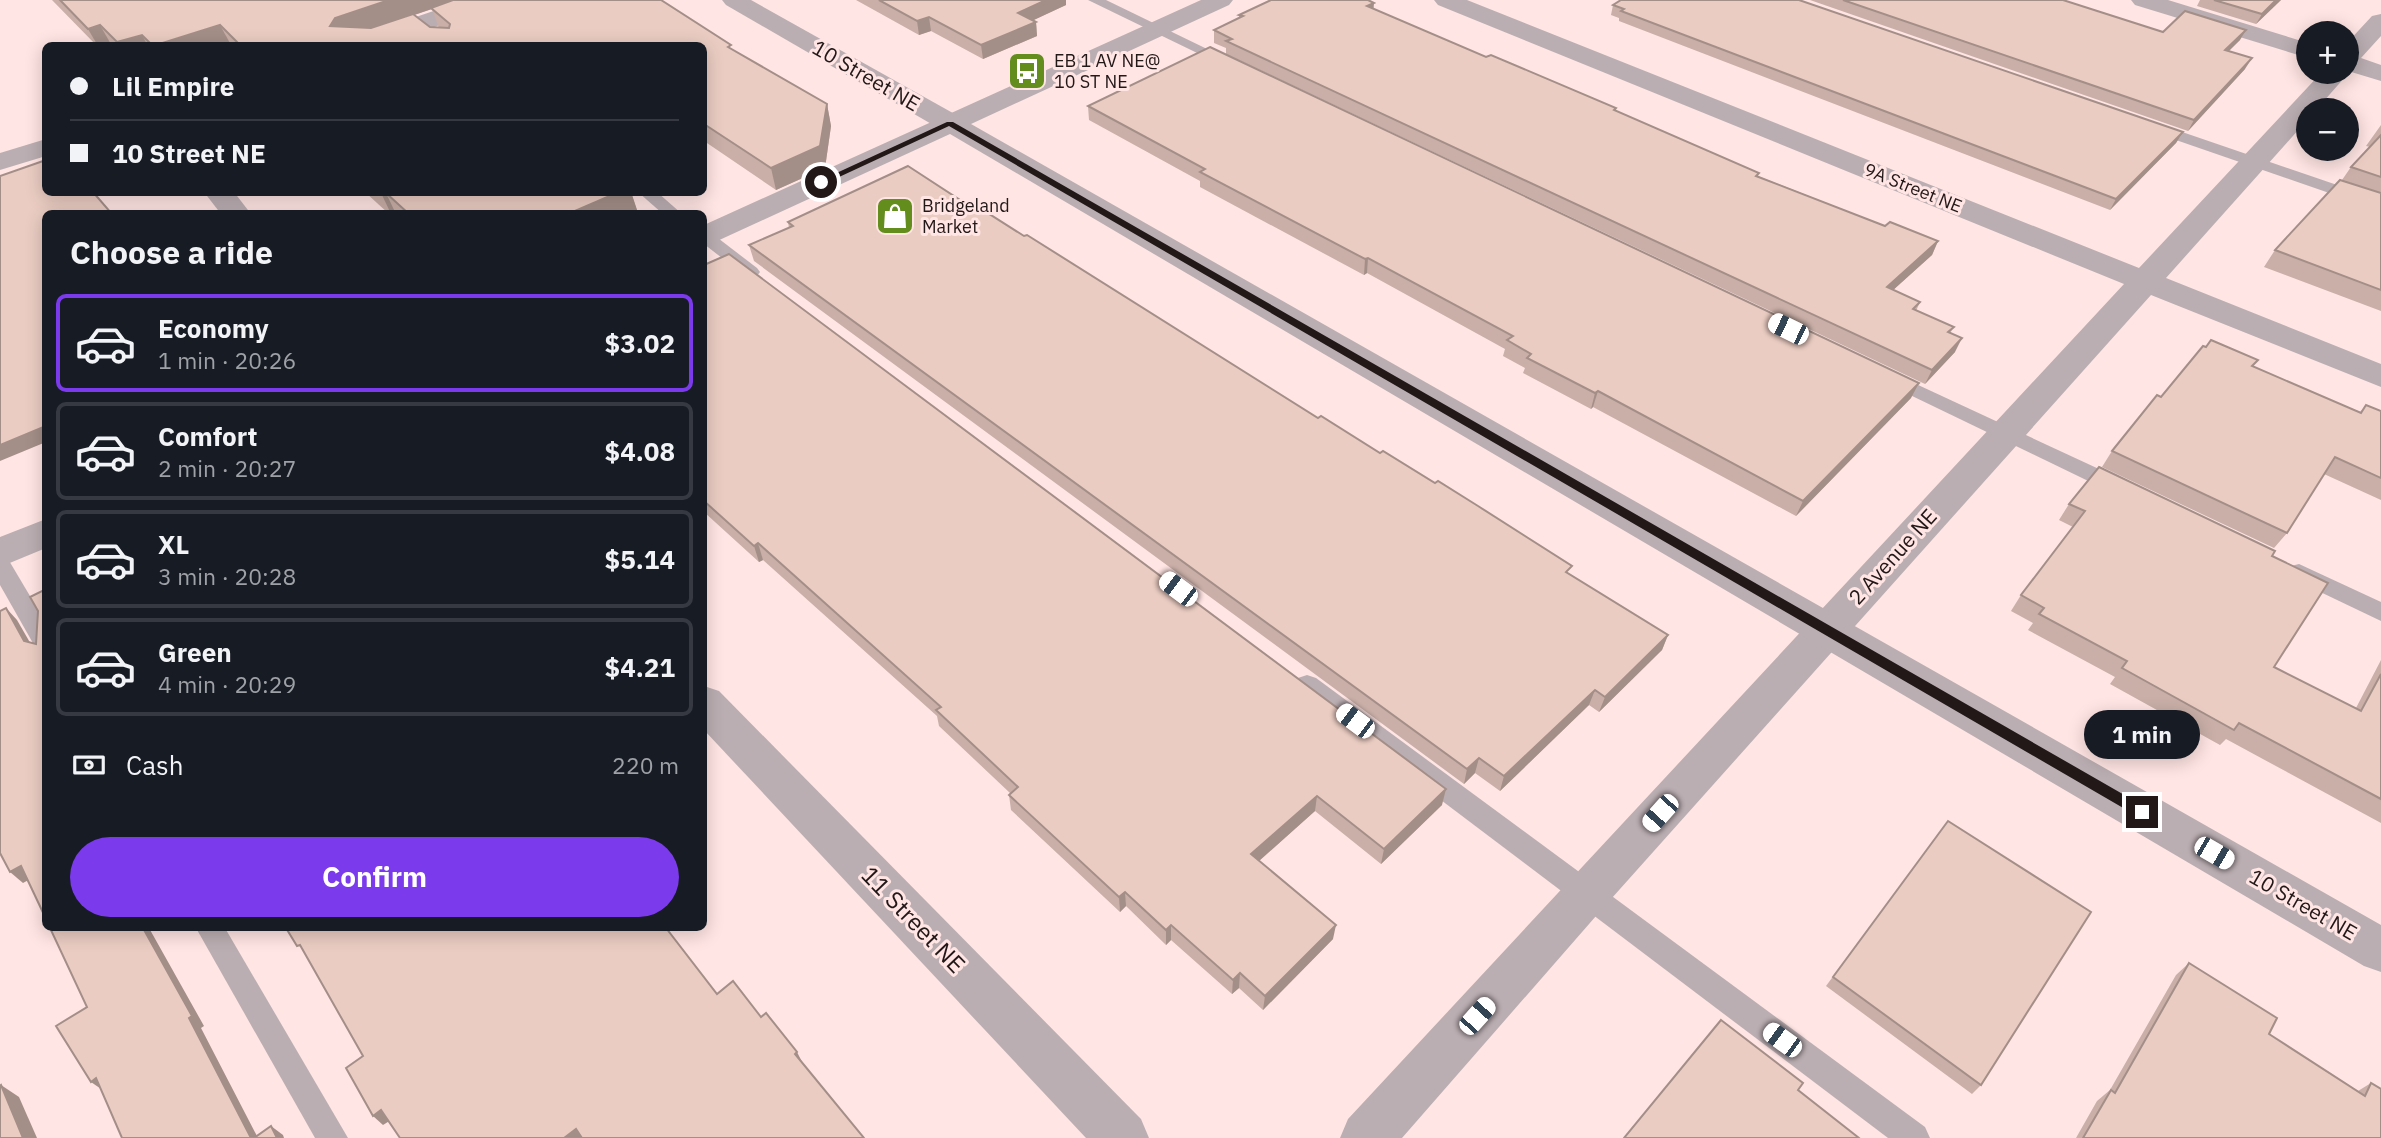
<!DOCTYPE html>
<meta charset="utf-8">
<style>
:root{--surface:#171b24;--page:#242831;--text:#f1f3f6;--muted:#9ea1a6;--line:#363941;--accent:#7c3aed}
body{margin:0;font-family:"IBM Plex Sans",sans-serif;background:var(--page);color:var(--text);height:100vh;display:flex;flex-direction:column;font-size:26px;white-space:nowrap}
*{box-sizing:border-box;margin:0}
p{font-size:23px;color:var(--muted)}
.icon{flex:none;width:38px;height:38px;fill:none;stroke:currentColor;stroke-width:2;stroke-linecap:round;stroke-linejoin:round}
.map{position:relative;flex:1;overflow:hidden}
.details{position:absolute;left:42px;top:210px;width:665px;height:721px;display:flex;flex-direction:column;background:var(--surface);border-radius:10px;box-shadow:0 4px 18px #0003}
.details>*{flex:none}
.top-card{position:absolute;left:42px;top:42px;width:665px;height:154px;border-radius:10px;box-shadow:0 4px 18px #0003;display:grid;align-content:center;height:154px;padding:0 28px;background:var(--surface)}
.buttons{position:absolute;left:2296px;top:21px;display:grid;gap:14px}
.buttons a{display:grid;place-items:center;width:63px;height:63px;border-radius:50%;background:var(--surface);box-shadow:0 4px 18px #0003;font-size:35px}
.end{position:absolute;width:32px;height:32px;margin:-16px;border:9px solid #231818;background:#fff;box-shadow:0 0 0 4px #fff}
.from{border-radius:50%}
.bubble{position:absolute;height:49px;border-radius:24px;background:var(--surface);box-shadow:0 4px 18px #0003;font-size:23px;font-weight:800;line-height:49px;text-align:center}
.car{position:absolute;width:21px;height:42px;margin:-21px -10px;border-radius:9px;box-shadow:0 0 5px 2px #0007;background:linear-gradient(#fff 24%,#345 0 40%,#fff 0 76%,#345 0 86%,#fff 0)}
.top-card b{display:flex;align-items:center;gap:24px;height:66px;font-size:26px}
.top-card b+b{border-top:2px solid var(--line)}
.top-card i{width:18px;height:18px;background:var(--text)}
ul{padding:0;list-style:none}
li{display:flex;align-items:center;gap:21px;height:98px;margin:0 14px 10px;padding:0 14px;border:4px solid var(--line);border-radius:10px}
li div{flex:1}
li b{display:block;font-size:26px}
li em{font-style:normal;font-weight:800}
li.on{border-color:var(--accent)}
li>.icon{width:63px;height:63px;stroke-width:1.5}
h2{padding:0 28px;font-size:32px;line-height:84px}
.pay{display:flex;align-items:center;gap:18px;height:77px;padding:0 28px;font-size:26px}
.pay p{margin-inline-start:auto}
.cta{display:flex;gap:14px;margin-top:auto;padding:14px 28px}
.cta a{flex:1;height:80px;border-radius:42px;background:var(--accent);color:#fff;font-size:28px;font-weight:800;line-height:80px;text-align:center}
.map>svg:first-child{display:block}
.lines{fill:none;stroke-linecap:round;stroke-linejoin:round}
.service{fill:#bbaeb2;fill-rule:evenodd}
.minor{fill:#bbaeb2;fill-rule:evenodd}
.tertiary{fill:#bbaeb2;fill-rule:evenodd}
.wall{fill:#c9afa7;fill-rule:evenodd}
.shaded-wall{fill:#a48f88}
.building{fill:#eaccc2;stroke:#a48f88;stroke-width:2}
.route{fill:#231818}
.labels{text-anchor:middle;stroke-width:6;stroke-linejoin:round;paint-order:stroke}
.far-poi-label{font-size:18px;fill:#231818;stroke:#ffe5e4;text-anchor:start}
.far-street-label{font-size:18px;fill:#231818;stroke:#ffe5e4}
.street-label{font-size:21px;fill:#231818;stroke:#ffe5e4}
.near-street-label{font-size:24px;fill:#231818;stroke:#ffe5e4}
</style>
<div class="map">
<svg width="2381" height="1138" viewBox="0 0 2381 1138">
<rect width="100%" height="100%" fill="#ffe5e4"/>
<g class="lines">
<g class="service">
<polygon points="1088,0 1106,0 1238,64 1231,68 1226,67"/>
<polygon points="2153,122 2381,200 2381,211 2147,130 2145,127"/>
<polygon points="638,192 657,192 682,214 663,214"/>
<polygon points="704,231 710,232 757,268 760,272 757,276 745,276 704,244"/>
<polygon points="1888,371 2127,482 2130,487 2127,492 2119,494 2111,492 1881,381 1878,377 1881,373"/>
<polygon points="0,557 8,559 46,623 46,654 38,652 0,585"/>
<polygon points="2299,564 2381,602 2381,621 2291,578 2288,572 2291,566"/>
<polygon points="1307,675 1316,678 1925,1127 1930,1138 1888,1138 1298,692 1295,685 1298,678"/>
<polygon points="196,928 225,928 348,1138 315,1138"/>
</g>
<g class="minor">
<polygon points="466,0 501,0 497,5 380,46 342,46 345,41"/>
<polygon points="722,0 751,0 960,117 963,123 960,129 950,131 940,129 726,5"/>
<polygon points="1434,0 1467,0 2139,268 2322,72 2347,72 2347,43 2372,16 2381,14 2381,36 2361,58 2381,65 2381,81 2348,71 2345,77 2316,110 2308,110 2308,119 2166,278 2381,364 2381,387 2151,295 1603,908 1402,1138 1340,1138 1348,1119 2124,284 1438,5"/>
<polygon points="2131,0 2168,0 2308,43 2308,58 2135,5"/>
<polygon points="46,139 46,156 0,170 0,153"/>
<polygon points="204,192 234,192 251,214 221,214"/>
<polygon points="704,686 719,691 1141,1119 1149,1138 1086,1138 704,730"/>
</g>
<g class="tertiary">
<polygon points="1201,0 1233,0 1229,5 971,124 2381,925 2381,972 2364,966 950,134 715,242 704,245 704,225"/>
<polygon points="46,519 46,548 0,567 0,537"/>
</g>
</g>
<g class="wall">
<path d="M52,0h609l71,49 95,55 4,22 -6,42 -49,22 -72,-49v-95h-607zM432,9l7,19 -9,-1 -16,-12z"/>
<polygon points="856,0 1066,0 1066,5 1033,20 1036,22 1037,36 983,59 931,31 919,35"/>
<polygon points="1810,0 2063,0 2163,32 2240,40 2228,51 2245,69 2188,131"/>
<polygon points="2200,0 2281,0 2256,24 2197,6"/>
<polygon points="1613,5 2183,132 2176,143 2110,210 1619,21 1619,18 1611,15"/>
<polygon points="1373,9 1486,57 1616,108 1616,111 1759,173 1758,176 1885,226 1938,241 1932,255 1893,290 1920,302 1916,311 1954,327 1950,333 1955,352 1925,384 1226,54 1226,48 1214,43 1214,30 1239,18 1239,15"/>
<polygon points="1088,106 1911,398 1796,516 1593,407 1591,409 1523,373 1525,368 1503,356 1505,349 1367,273 1364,275 1200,187 1200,181 1089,120"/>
<polygon points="2381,125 2381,311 2264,267 2275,250 2342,180 2351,167 2370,147 2366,146"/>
<polygon points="365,192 631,192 637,210 628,214 389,214"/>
<polygon points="971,207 1024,236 1668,635 1662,650 1599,712 1589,705 1500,791 1475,773 1464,784 754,261 749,245 789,228 788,222"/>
<polygon points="704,265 1442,805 1381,864 1315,811 1259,861 1333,939 1263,1010 1239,988 1232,994 1171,940 1166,945 1126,906 1120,912 1011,810 1009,795 1010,793 939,726 937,716 763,560 759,562 704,512"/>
<polygon points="2253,367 2360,412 2366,405 2381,411 2381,500 2324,474 2287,533 2274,548 2102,467 2112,451 2161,397"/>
<polygon points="2069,504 2272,556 2274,667 2356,708 2381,660 2381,823 2226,739 2220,745 2110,684 2115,677 2028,630 2033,623 2011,611 2021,595 2073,527 2059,520"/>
<polygon points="1948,821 1981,1085 1972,1094 1826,986"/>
<polygon points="2189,963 2269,1034 2358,1091 2371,1083 2381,1138 2076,1138 2097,1101 2110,1090 2176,975"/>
</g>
<g class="shaded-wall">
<polygon points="389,0 458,0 344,39 330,26 335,18"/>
<polygon points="1046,0 1066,0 1066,5 1019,27 1018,13"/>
<polygon points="2276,0 2281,0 2256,24 2262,14"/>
<polygon points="1374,3 1373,15 1367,6"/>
<polygon points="929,17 931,31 919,35 917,21"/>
<polygon points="1036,22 1037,36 983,59 981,45"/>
<polygon points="100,25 112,46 98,46 88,29"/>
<polygon points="220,25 231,45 154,46"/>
<polygon points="2246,30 2240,40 2219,61 2225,50"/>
<polygon points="142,35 148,46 119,46 117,42"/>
<polygon points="2252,58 2245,69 2188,131 2194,120"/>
<polygon points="827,104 831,126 825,168 776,190 771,168"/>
<polygon points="2183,132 2176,143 2110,210 2116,199"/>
<polygon points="619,192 631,192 637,210 628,214 568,214"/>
<polygon points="386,193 396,214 391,214 382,195"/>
<polygon points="1938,241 1932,255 1881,301 1887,287"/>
<polygon points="1368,258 1367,273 1364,275 1365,259"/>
<polygon points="1962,338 1955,352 1925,384 1932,370"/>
<polygon points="1919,383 1911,398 1796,516 1803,501"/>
<polygon points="1598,391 1593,407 1591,409 1595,393"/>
<polygon points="46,426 46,442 0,461 0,445"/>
<polygon points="758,543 763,560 759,562 754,546"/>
<polygon points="6,608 17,620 36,653 24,641"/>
<polygon points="1668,635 1662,650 1599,712 1605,697"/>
<polygon points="1595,690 1589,705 1500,791 1504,776"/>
<polygon points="1479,758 1475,773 1464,784 1467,769"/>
<polygon points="1446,789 1442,805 1381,864 1384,849"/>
<polygon points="1317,796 1315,811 1250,869 1251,854"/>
<polygon points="21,866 34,877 23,883 10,872"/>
<polygon points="1125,892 1126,906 1120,912 1119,897"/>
<polygon points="1171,925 1171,940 1166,945 1166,930"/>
<polygon points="1336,925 1333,939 1263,1010 1265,996"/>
<polygon points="143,928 149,928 204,1026 201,1028 258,1138 251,1138"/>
<polygon points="1240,973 1239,988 1232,994 1233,980"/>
<polygon points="797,1052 802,1062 799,1064 795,1054"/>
<polygon points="96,1078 104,1091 91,1082"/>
<polygon points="1,1085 19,1097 37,1138 23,1138"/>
<polygon points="381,1110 391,1120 383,1125 373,1116"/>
<polygon points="271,1126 283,1135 284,1138 277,1138"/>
<polygon points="576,1129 584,1138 564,1138"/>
</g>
<g class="building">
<polygon points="60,0 389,0 335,18 330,26 371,28 413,14 430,27 449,28 450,24 431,8 453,0 661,0 731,45 728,47 827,104 820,146 771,168 704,124 704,46 241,46 220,25 153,46 142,35 117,42 100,25 88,29"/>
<polygon points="879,0 1046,0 1018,13 1036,22 981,45 929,17 917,21"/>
<polygon points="1271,0 1368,0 1374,3 1367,6 1486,57 1491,55 1616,108 1614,110 1759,173 1756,176 1885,226 1890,222 1938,241 1887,287 1920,302 1913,309 1954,327 1948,332 1962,338 1932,370 1226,41 1232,39 1214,30 1243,16 1239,15"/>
<polygon points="1621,0 1799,0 2183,132 2116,199 1621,11 1624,9 1613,5"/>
<polygon points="1843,0 2063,0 2163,32 2185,11 2246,30 2225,50 2252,58 2194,120"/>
<polygon points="2214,0 2276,0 2262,14"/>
<polygon points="1210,47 1919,383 1803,501 1598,391 1595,393 1527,358 1531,354 1507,340 1513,336 1368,258 1365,259 1200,172 1205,169 1088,106"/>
<polygon points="2381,135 2381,177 2351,167"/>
<polygon points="46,160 46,192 93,192 112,214 46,214 46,426 0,445 0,176"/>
<polygon points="908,166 971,207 975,205 1024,236 1027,235 1318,418 1321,416 1380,453 1383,451 1435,483 1438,481 1478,506 1572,566 1566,572 1668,635 1605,697 1595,690 1504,776 1479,758 1467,769 749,245 793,226 788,222"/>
<polygon points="2340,180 2381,193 2381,290 2275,250"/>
<polygon points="379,192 619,192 568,214 409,214 386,193 382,195"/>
<polygon points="729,254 1446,789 1384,849 1317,796 1251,854 1336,925 1265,996 1240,973 1233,980 1171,925 1166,930 1125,892 1119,897 1009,795 1018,787 936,710 941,707 758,543 754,546 704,501 704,265"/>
<polygon points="2211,340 2258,360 2252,366 2361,413 2366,405 2381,411 2381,478 2335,457 2287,533 2112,451 2157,395 2161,397 2203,346 2206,347"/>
<polygon points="2099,467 2275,551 2272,556 2328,583 2274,667 2361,711 2381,674 2381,799 2239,723 2234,730 2122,668 2127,661 2039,614 2044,608 2021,595 2085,511 2069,504"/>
<polygon points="46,589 46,919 21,866 10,872 0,853 0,611 6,608 24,641 36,644 38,611 30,597"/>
<polygon points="1948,821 2091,912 1981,1085 1833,977"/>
<polygon points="50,928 143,928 192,1016 189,1018 251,1138 122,1138 96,1078 91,1082 56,1026 87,1007"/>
<polygon points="286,928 666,928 717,994 733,981 761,1017 766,1013 797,1052 795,1054 864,1138 582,1138 576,1129 564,1138 400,1138 381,1110 373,1116 346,1068 363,1056 300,945 297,946"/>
<polygon points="2189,963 2277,1018 2269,1034 2365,1096 2371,1083 2381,1089 2381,1138 2083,1138 2111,1090 2115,1093"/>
<polygon points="1721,1020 1803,1083 1798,1090 1859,1138 1624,1138"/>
<polygon points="1,1085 23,1138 0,1138 0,1086"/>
<polygon points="271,1126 277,1138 254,1138"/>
</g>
<polygon class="route" points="947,122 953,122 2147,808 2147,816 2137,816 949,126 824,184 817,182"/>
<defs>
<symbol id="bus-square" viewBox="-11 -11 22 22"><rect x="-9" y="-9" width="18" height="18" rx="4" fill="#638d1c" stroke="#ffe5e4"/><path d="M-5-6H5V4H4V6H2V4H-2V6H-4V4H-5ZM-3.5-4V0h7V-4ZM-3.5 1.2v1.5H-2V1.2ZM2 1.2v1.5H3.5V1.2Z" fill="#fff"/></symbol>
<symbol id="shop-square" viewBox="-11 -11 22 22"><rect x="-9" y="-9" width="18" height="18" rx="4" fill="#638d1c" stroke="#ffe5e4"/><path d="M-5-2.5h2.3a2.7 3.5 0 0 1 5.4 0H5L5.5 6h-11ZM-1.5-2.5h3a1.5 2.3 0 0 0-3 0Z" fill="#fff"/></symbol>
</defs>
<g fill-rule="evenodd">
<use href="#bus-square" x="1005" y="49" width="44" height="44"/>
<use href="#shop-square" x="873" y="194" width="44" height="44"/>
</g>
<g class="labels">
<g class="far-poi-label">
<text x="1054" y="67">EB 1 AV NE@<tspan x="1054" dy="21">10 ST NE</tspan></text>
<text x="922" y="212">Bridgeland<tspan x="922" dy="21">Market</tspan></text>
</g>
<g class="far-street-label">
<text transform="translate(1913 188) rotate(22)" y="6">9A Street NE</text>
</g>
<g class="street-label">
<text transform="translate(866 76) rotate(30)" y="7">10 Street NE</text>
<text transform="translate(1893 557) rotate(-48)" y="7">2 Avenue NE</text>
<text transform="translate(2303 905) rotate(30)" y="7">10 Street NE</text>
</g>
<g class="near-street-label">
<text transform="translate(913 920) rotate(46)" y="8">11 Street NE</text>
</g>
</g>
</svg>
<div class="buttons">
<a>+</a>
<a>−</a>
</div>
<i class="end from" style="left:821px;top:182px"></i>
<i class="end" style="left:2142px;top:812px"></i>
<div class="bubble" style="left:2084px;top:710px;width:116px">1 min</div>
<i class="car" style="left:1788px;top:329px;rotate:296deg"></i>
<i class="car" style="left:1178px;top:589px;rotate:307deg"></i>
<i class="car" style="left:1355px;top:721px;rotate:307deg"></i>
<i class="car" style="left:1660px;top:813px;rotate:222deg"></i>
<i class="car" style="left:2214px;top:853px;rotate:120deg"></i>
<i class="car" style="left:1477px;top:1016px;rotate:42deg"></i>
<i class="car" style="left:1782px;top:1040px;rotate:306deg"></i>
<div class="top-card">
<b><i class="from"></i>Lil Empire</b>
<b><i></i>10 Street NE</b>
</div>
<section class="details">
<h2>Choose a ride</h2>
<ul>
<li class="on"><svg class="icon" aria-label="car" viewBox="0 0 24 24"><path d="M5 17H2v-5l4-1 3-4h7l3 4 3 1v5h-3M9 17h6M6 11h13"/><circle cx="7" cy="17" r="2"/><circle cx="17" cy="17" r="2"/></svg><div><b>Economy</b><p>1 min · 20:26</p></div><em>$3.02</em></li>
<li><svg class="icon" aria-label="car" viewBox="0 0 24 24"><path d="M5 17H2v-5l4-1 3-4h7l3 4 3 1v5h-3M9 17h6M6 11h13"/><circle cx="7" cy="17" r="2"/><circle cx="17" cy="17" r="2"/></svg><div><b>Comfort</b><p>2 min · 20:27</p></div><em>$4.08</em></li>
<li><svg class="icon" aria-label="car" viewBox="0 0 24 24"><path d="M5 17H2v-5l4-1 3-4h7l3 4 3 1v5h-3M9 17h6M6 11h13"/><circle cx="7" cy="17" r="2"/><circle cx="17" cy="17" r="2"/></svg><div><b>XL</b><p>3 min · 20:28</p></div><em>$5.14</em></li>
<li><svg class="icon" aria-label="car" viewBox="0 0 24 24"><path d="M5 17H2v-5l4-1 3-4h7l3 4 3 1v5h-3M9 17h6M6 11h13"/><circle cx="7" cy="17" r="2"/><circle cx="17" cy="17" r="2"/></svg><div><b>Green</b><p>4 min · 20:29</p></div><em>$4.21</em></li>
</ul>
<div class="pay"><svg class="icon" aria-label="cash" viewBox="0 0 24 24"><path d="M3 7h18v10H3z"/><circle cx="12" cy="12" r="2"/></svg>Cash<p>220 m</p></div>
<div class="cta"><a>Confirm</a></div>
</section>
</div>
